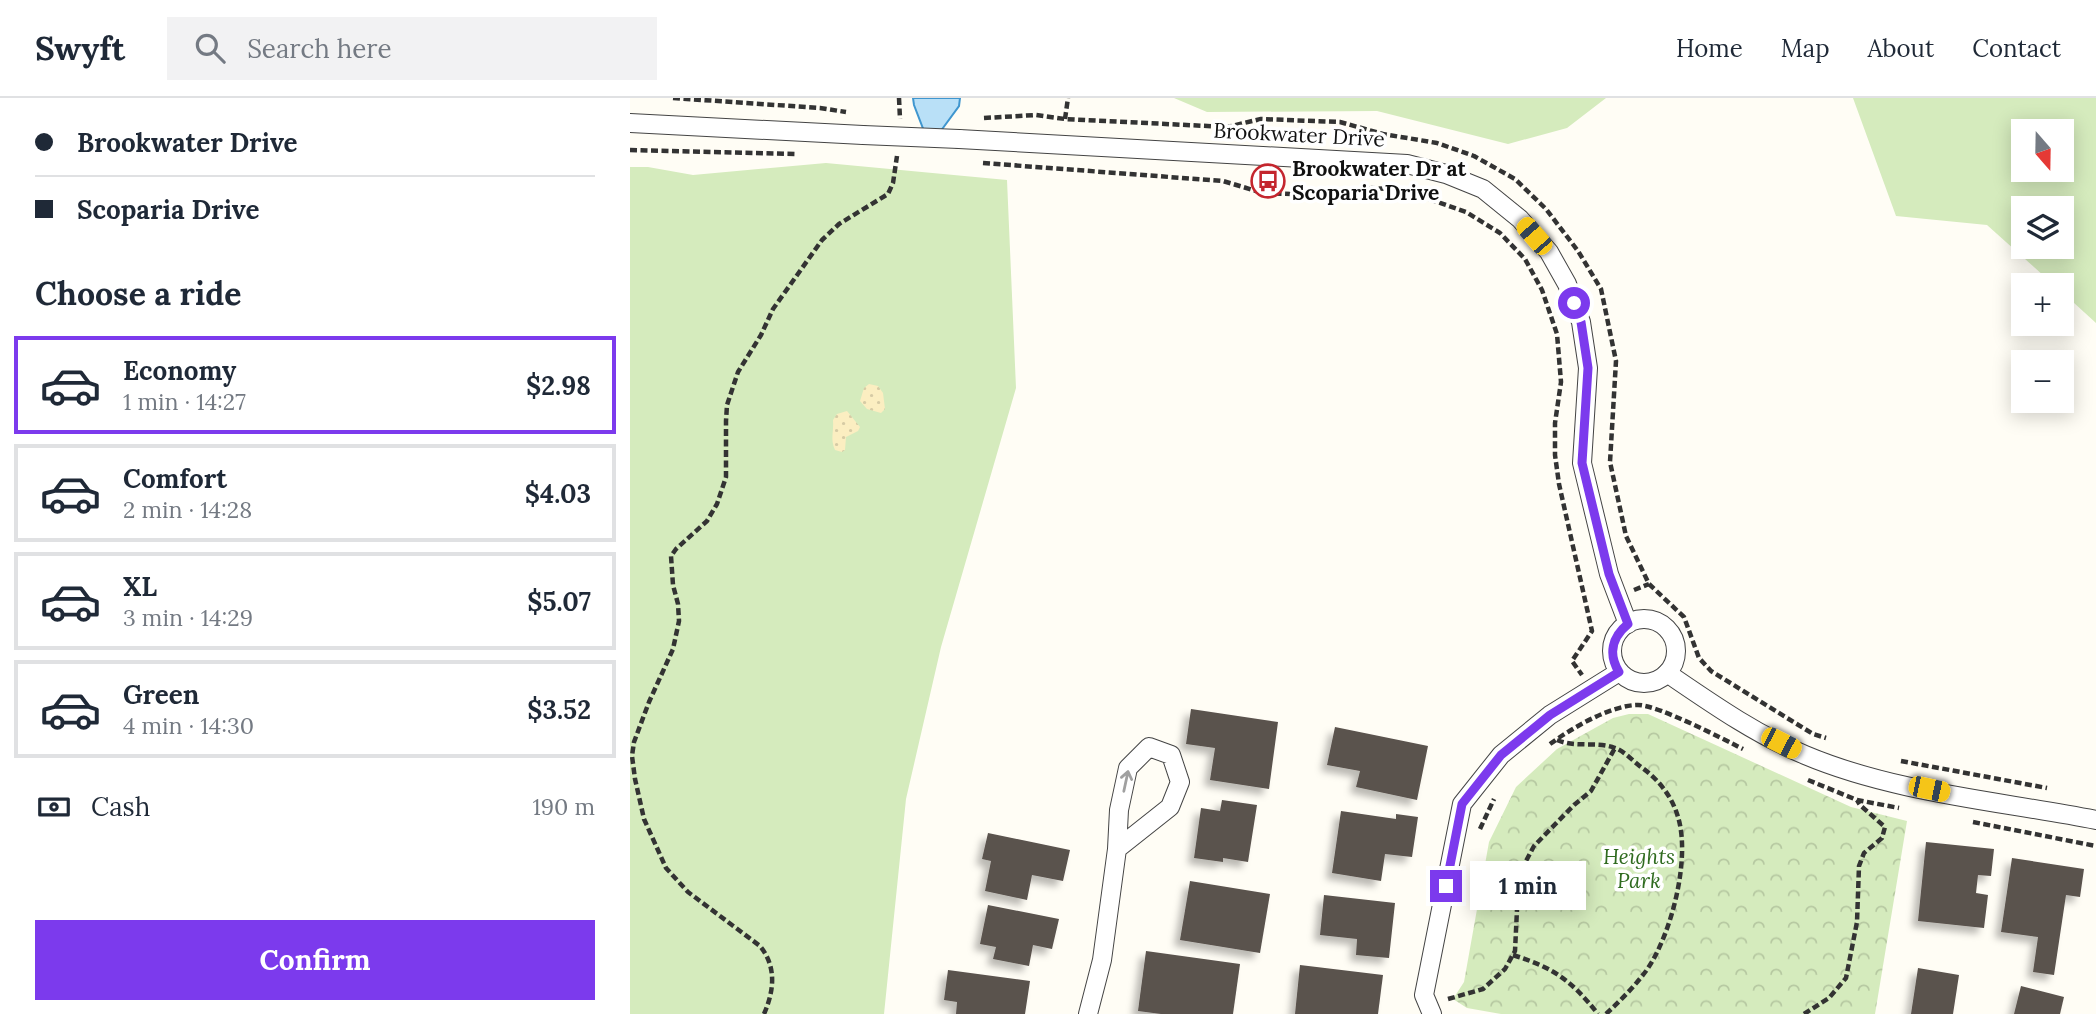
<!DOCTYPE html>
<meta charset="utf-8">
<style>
:root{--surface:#fff;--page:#f2f2f3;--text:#1f2937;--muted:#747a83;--line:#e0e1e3;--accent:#7c3aed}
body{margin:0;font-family:Lora,serif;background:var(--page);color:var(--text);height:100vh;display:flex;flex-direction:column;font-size:26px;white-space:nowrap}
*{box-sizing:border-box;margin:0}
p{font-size:23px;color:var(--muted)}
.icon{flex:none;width:38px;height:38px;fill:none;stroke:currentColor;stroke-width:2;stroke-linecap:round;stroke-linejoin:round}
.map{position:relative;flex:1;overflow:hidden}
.details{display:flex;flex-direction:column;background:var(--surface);width:630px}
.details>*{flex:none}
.top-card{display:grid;align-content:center;height:154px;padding:0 35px;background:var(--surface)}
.needle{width:46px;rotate:160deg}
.buttons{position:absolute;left:1381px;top:21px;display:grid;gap:14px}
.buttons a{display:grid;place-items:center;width:63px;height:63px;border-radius:0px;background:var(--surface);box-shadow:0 4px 18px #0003;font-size:35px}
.end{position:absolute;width:32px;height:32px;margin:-16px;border:9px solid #7c3aed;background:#fff;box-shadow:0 0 0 4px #fff}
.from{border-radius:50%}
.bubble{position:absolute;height:49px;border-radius:0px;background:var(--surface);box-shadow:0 4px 18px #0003;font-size:23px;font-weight:700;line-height:49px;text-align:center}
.car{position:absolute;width:21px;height:42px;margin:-21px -10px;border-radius:9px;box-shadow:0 0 5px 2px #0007;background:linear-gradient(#f5c518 24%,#345 0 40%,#f5c518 0 76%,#345 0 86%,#f5c518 0)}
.top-card b{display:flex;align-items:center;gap:24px;height:66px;font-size:26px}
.top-card b+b{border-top:2px solid var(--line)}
.top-card i{width:18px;height:18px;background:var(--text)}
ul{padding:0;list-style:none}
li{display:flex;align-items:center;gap:21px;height:98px;margin:0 14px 10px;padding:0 21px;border:4px solid var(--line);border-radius:0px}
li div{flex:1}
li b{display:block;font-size:26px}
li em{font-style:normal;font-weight:700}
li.on{border-color:var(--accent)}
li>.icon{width:63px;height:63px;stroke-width:1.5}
h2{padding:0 35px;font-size:32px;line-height:84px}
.pay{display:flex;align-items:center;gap:18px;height:77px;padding:0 35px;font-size:26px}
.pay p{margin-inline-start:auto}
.primary-button{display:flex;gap:14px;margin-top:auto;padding:14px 35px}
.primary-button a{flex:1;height:80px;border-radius:0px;background:var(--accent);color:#fff;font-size:28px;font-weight:700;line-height:80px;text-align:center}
header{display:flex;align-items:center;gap:42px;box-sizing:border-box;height:98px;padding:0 35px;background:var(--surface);border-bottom:2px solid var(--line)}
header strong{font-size:33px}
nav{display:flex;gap:38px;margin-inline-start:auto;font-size:24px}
.search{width:490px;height:63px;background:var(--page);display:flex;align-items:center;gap:18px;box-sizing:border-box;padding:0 24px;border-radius:0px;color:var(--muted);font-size:26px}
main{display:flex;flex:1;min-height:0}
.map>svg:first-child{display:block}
.grass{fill:#d5ebbd;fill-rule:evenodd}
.sand{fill:url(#sand-dots)}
.park{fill:url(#park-crowns)}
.water{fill:#b9e0f7;stroke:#3f96cf;stroke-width:2}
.building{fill:#5a524d;filter:url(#shadow)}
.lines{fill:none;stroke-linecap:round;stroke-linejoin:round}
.street-casing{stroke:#444;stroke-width:20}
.path{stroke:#333;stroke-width:4.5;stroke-dasharray:7 3.5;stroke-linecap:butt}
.street{stroke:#fff;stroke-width:18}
.street-bridge-casing{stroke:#444;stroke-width:20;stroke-linecap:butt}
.street-bridge{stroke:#fff;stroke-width:18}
.oneway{stroke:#a0a0a0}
.route{stroke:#7c3aed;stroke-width:9}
.labels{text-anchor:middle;stroke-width:7;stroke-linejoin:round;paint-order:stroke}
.street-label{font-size:21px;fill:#111;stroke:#fff}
.poi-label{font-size:21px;font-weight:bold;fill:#111;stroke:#fff;text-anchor:start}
.park-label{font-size:21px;font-style:italic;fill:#2f6b1f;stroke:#fff}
</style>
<header>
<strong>Swyft</strong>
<div class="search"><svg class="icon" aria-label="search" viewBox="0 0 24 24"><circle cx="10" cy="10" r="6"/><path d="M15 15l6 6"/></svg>Search here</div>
<nav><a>Home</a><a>Map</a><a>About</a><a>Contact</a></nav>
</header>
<main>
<section class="details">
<div class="top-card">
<b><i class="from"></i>Brookwater Drive</b>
<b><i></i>Scoparia Drive</b>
</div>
<h2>Choose a ride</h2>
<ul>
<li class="on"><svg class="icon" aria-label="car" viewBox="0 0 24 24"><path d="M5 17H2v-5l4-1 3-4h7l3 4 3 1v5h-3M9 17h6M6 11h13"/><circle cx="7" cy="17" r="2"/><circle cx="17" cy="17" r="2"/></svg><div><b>Economy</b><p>1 min · 14:27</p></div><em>$2.98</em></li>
<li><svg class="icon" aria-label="car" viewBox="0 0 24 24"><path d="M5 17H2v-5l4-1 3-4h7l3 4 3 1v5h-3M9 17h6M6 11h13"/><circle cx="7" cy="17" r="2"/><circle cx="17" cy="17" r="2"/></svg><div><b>Comfort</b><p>2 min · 14:28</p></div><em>$4.03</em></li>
<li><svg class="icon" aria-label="car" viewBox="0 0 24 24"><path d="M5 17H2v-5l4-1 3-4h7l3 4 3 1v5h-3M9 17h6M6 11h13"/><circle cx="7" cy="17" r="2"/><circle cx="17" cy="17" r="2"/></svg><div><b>XL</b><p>3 min · 14:29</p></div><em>$5.07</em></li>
<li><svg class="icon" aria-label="car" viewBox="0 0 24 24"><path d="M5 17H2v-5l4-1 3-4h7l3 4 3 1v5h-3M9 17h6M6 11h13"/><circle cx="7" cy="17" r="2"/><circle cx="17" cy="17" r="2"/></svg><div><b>Green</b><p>4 min · 14:30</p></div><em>$3.52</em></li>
</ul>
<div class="pay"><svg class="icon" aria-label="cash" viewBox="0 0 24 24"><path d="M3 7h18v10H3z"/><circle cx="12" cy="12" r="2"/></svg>Cash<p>190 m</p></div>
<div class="primary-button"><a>Confirm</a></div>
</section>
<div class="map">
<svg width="1466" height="916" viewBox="0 0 1466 916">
<defs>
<pattern id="sand-dots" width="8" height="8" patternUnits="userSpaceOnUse" patternTransform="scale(1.75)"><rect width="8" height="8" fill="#fbeec1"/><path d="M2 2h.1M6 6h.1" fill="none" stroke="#d6cba5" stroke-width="1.8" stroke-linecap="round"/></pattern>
<pattern id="park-crowns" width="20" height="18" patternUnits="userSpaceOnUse" patternTransform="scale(1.75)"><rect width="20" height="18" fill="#d5ebbd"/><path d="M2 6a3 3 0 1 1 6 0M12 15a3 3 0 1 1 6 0" fill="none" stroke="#b6c8a1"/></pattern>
<filter id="shadow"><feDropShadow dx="-6" dy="6" stdDeviation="3.5" flood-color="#0004"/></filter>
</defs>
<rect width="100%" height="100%" fill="#fffdf5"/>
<g class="grass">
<polygon points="544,0 976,0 937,30 878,46 747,13 577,14"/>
<path d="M1223,0h243v225l-34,-31v-7h-8l-67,-60 -91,-9zM1432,33v39h-39v-39zM1432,110v39h-39v-39z"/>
<polygon points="196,65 377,82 386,290 311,549 276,701 254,916 0,916 0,69 18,69 63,77"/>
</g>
<g class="sand">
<polygon points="239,286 248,288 253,295 255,311 251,315 237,311 230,303 234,290"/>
<path d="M217,313l13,16 -2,4 -12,6 -1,13 -3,2 -7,-2c-5,-11 -1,-18 -2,-30l4,-6z"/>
</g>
<polygon class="park" points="999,616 1018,616 1221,709 1277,723 1245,916 871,916 837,910 823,901 834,884 859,744 886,689 927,651 983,620"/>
<polygon class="water" points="283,0 330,0 329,8 310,34 294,33 284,7"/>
<g class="building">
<polygon points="561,611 648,624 639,691 580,682 585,650 556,646"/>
<polygon points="705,629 798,648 787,702 726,689 730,673 697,667"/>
<polygon points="592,702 627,707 618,764 593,760 593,764 564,760 571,710 590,713"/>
<polygon points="711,713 766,721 766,716 788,719 782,759 755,756 751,783 702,775"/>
<polygon points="358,735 440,752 433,783 402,777 397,802 355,793 361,763 352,761"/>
<polygon points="1296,744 1364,751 1361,778 1348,777 1346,795 1358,797 1354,830 1288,823"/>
<polygon points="1382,760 1454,771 1450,799 1436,797 1424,877 1403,874 1408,839 1371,834"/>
<polygon points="560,783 640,796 630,855 550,842"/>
<polygon points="694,797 765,805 759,860 726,857 727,841 690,837"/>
<polygon points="358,807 429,821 422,851 403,847 399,868 363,861 366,849 350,846"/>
<polygon points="516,853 610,866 603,916 531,916 508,913"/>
<polygon points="670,867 753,877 748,916 665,916"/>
<polygon points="1288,870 1329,877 1323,916 1281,916"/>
<polygon points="318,872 400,883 395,916 326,916 327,904 314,902"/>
<polygon points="1391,888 1434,899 1430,916 1384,916"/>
</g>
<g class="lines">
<defs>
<g id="street">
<polyline points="0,25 233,37"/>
<polyline points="329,41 777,66 816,76 853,91 890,121 919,154 937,186 951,224 958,270 952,365 979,476 998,526"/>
<circle cx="1014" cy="553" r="32"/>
<path d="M1037,575c44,30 88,61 138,82 90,38 195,46 291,65"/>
<polyline points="458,916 472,862 487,751 489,712 498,670 519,649 541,657 550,684 540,709 487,751"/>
<polyline points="802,916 794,897 832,706 871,657 920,617 989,574"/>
</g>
</defs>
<use href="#street" class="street-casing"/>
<g class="path">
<polyline points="43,0 190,10 216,14"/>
<polyline points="269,0 270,21"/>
<polyline points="354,20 406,17 435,21 597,29 631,21 710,24 753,36 807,45 844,58 885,81 916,111 948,153 971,191 986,263 980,364 996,438 1019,486 1054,519 1069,560 1081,573 1183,636 1196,640"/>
<polyline points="435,21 438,0"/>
<polyline points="0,52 166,56"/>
<polyline points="353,65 593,83 633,95 711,98 742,90 773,92 836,114 870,135 895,161 912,192 927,236 931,284 925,325 925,357 929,386 962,533 942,563 952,577"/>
<polyline points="1004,492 1019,486"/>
<path d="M927,642c18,8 40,1 58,8 9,3 18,13 26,19 17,12 31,29 37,50 13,42 -7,119 -32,154 -12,16 -26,30 -40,43"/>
<path d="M920,646c22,-16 61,-39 88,-39 20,0 85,34 105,44"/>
<polyline points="1271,663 1417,690"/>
<polyline points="1178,682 1227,702 1269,710"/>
<polyline points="1343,724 1466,748"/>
<polyline points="850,731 864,701"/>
<path d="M883,857c41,13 58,25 85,59"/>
<polyline points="818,901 853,891 875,871 885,853 888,791 896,763 904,748 944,707 961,693 985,650"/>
<path d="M134,916c10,-23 13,-47 -4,-68l-72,-54 -22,-24 -22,-49 -9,-40 -3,-23 2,-14 15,-40 24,-53 6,-28 -1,-17 -5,-19 -2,-29 5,-7 31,-28 10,-17 9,-27v-56l1,-16 11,-33 23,-37 12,-26 49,-69 17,-16 49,-30 5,-11 4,-27"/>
<polyline points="1174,916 1199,900 1216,880 1227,824 1229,768 1234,755 1252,740 1255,729 1230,707 1227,702"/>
</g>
<use href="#street" class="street"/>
<defs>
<polyline id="street-bridge" points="233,37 329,41"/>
</defs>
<use href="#street-bridge" class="street-bridge-casing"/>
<use href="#street-bridge" class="street-bridge"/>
</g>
<defs><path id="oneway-shaft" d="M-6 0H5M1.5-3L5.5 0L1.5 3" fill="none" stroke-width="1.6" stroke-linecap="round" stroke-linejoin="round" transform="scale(1.75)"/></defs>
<use class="oneway" href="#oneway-shaft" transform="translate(496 683) rotate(-78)"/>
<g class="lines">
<path class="route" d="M816,788l16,-82 39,-49 49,-40 69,-43c-11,-18 -7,-35 9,-48l-19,-50 -27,-111 6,-95 -7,-46 -7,-19"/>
</g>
<defs>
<symbol id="bus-ring" viewBox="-11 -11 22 22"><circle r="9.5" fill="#fff" stroke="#c4262e" stroke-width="1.5"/><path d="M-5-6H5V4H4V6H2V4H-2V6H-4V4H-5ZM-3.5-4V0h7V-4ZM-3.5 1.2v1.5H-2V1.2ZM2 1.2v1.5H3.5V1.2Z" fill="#c4262e"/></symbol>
</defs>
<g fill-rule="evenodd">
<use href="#bus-ring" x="619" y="64" width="38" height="38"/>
</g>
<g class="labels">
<g class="street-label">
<text transform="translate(669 37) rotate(3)" y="7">Brookwater Drive</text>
</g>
<g class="poi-label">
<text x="662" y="78">Brookwater Dr at<tspan x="662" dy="24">Scoparia Drive</tspan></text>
</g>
<g class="park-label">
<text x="1009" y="766">Heights<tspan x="1009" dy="24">Park</tspan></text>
</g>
</g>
</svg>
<div class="buttons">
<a><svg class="needle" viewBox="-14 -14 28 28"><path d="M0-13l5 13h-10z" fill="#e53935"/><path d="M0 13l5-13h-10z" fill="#747a83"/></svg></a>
<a><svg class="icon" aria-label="layers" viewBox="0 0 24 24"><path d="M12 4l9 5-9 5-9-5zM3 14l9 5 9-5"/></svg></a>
<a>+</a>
<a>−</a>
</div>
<i class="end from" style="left:944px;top:205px"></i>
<i class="end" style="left:816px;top:788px"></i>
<div class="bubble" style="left:840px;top:763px;width:116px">1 min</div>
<i class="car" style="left:904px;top:138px;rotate:319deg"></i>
<i class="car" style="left:1151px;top:645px;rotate:117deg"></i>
<i class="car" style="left:1299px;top:691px;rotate:102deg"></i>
</div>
</main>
